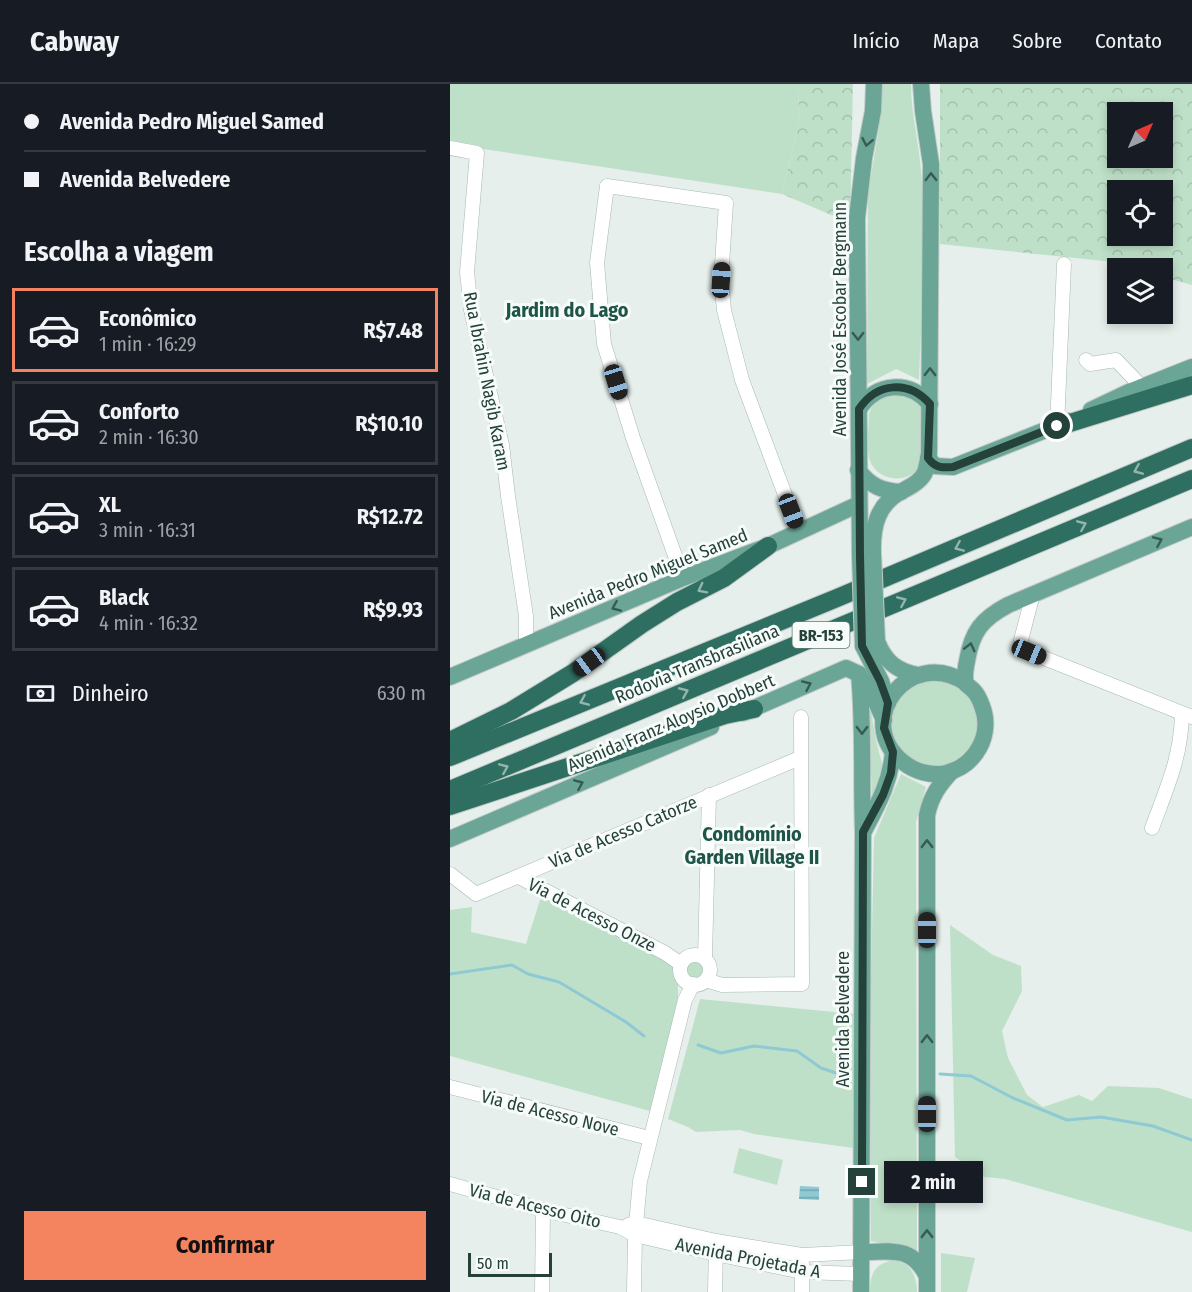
<!DOCTYPE html>
<html lang="pt">
<meta charset="utf-8">
<style>
:root{--surface:#171b24;--page:#242831;--text:#f1f3f6;--muted:#9ea1a6;--line:#363941;--accent:#f4845f}
body{margin:0;font-family:"Fira Sans Condensed",sans-serif;background:var(--page);color:var(--text);height:100vh;display:flex;flex-direction:column;font-size:22px;white-space:nowrap}
*{box-sizing:border-box;margin:0}
p{font-size:20px;color:var(--muted)}
.icon{flex:none;width:33px;height:33px;fill:none;stroke:currentColor;stroke-width:2;stroke-linecap:round;stroke-linejoin:round}
.map{position:relative;flex:1;overflow:hidden}
.drawer{display:flex;flex-direction:column;background:var(--surface);width:450px}
.drawer>*{flex:none}
.top-card{display:grid;align-content:center;height:132px;padding:0 24px;background:var(--surface)}
.needle{width:39px;rotate:45deg}
.controls{position:absolute;left:657px;top:18px;display:grid;gap:12px}
.controls a{display:grid;place-items:center;width:66px;height:66px;border-radius:0px;background:var(--surface);box-shadow:0 3px 9px #0003;font-size:30px}
.scale{position:absolute;left:18px;bottom:15px;width:84px;box-sizing:border-box;padding-left:6px;border:3px solid #24423a;border-top:0;font-size:16px;line-height:21px;white-space:nowrap;color:#24423a;-webkit-text-stroke:4px #f7fbf9;paint-order:stroke}
.end{position:absolute;width:27px;height:27px;margin:-14px;border:8px solid #24423a;background:#fff;box-shadow:0 0 0 3px #fff}
.from{border-radius:50%}
.bubble{position:absolute;height:42px;border-radius:0px;background:var(--surface);box-shadow:0 3px 9px #0003;font-size:20px;font-weight:700;line-height:42px;text-align:center}
.car{position:absolute;width:18px;height:36px;margin:-18px -9px;border-radius:8px;box-shadow:0 0 4px 2px #0007;background:linear-gradient(#222 24%,#8ab4d8 0 40%,#222 0 76%,#8ab4d8 0 86%,#222 0)}
.top-card b{display:flex;align-items:center;gap:21px;height:57px;font-size:22px}
.top-card b+b{border-top:2px solid var(--line)}
.top-card i{width:15px;height:15px;background:var(--text)}
ul{padding:0;list-style:none}
li{display:flex;align-items:center;gap:18px;height:84px;margin:0 12px 9px;padding:0 12px;border:3px solid var(--line);border-radius:0px}
li div{flex:1}
li b{display:block;font-size:22px}
li em{font-style:normal;font-weight:700}
li.on{border-color:var(--accent)}
li>.icon{width:54px;height:54px;stroke-width:1.5}
h2{padding:0 24px;font-size:27px;line-height:72px}
.pay{display:flex;align-items:center;gap:15px;height:66px;padding:0 24px;font-size:22px}
.pay p{margin-inline-start:auto}
.cta{display:flex;gap:12px;margin-top:auto;padding:12px 24px}
.cta a{flex:1;height:69px;border-radius:0px;background:var(--accent);color:#111;font-size:24px;font-weight:700;line-height:69px;text-align:center}
header{display:flex;align-items:center;gap:36px;box-sizing:border-box;height:84px;padding:0 30px;background:var(--surface);border-bottom:2px solid var(--line)}
header strong{font-size:28px}
nav{display:flex;gap:33px;margin-inline-start:auto;font-size:21px}
main{display:flex;flex:1;min-height:0}
.map>svg:first-child{display:block}
.grass{fill:#bfe0c8}
.forest{fill:url(#forest-crowns);fill-rule:evenodd}
.water{fill:url(#water-rules)}
.lines{fill:none;stroke-linecap:round;stroke-linejoin:round}
.stream{stroke:#8ec9d4;stroke-width:3}
.minor-casing{stroke:#a8b8b2;stroke-width:15}
.major-casing{stroke:#c2cac8;stroke-width:18}
.highway-casing{stroke:#c2cac8;stroke-width:20}
.minor{stroke:#fff;stroke-width:14}
.major{stroke:#6aa596;stroke-width:16}
.highway{stroke:#2f6f62;stroke-width:18}
.major-bridge-casing{stroke:#c2cac8;stroke-width:18;stroke-linecap:butt}
.major-bridge{stroke:#6aa596;stroke-width:16}
.oneway{stroke:#365b51}
.oneway2{stroke:#93b5ae}
.route{stroke:#24423a;stroke-width:8}
.labels{text-anchor:middle;stroke-width:6;stroke-linejoin:round;paint-order:stroke}
.shield{fill:#f7fbf9;stroke:#637a73;stroke-width:1.5}
.shield-label{font-size:16px;font-weight:bold;fill:#24423a}
.street-label{font-size:18px;fill:#24423a;stroke:#f7fbf9}
.neighbourhood-label{font-size:20px;font-weight:bold;fill:#1f5548;stroke:#f7fbf9}
</style>
<header>
<strong>Cabway</strong>
<nav><a>Início</a><a>Mapa</a><a>Sobre</a><a>Contato</a></nav>
</header>
<main>
<section class="drawer">
<div class="top-card">
<b><i class="from"></i>Avenida Pedro Miguel Samed</b>
<b><i></i>Avenida Belvedere</b>
</div>
<h2>Escolha a viagem</h2>
<ul>
<li class="on"><svg class="icon" aria-label="car" viewBox="0 0 24 24"><path d="M5 17H2v-5l4-1 3-4h7l3 4 3 1v5h-3M9 17h6M6 11h13"/><circle cx="7" cy="17" r="2"/><circle cx="17" cy="17" r="2"/></svg><div><b>Econômico</b><p>1 min · 16:29</p></div><em>R$7.48</em></li>
<li><svg class="icon" aria-label="car" viewBox="0 0 24 24"><path d="M5 17H2v-5l4-1 3-4h7l3 4 3 1v5h-3M9 17h6M6 11h13"/><circle cx="7" cy="17" r="2"/><circle cx="17" cy="17" r="2"/></svg><div><b>Conforto</b><p>2 min · 16:30</p></div><em>R$10.10</em></li>
<li><svg class="icon" aria-label="car" viewBox="0 0 24 24"><path d="M5 17H2v-5l4-1 3-4h7l3 4 3 1v5h-3M9 17h6M6 11h13"/><circle cx="7" cy="17" r="2"/><circle cx="17" cy="17" r="2"/></svg><div><b>XL</b><p>3 min · 16:31</p></div><em>R$12.72</em></li>
<li><svg class="icon" aria-label="car" viewBox="0 0 24 24"><path d="M5 17H2v-5l4-1 3-4h7l3 4 3 1v5h-3M9 17h6M6 11h13"/><circle cx="7" cy="17" r="2"/><circle cx="17" cy="17" r="2"/></svg><div><b>Black</b><p>4 min · 16:32</p></div><em>R$9.93</em></li>
</ul>
<div class="pay"><svg class="icon" aria-label="cash" viewBox="0 0 24 24"><path d="M3 7h18v10H3z"/><circle cx="12" cy="12" r="2"/></svg>Dinheiro<p>630 m</p></div>
<div class="cta"><a>Confirmar</a></div>
</section>
<div class="map">
<svg width="742" height="1208" viewBox="0 0 742 1208">
<defs>
<pattern id="forest-crowns" width="20" height="18" patternUnits="userSpaceOnUse" patternTransform="scale(1.5)"><rect width="20" height="18" fill="#bfe0c8"/><path d="M2 6a3 3 0 1 1 6 0M12 15a3 3 0 1 1 6 0" fill="none" stroke="#a4c1ad"/></pattern>
<pattern id="water-rules" width="6" height="5" patternUnits="userSpaceOnUse" patternTransform="scale(1.5)"><rect width="6" height="5" fill="#8ec9d4"/><path d="M0 2.5h6" fill="none" stroke="#74a5ad"/></pattern>
</defs>
<rect width="100%" height="100%" fill="#e6efeb"/>
<g class="grass">
<polygon points="0,0 349,0 348,42 332,110 0,60"/>
<path d="M432,0h29c0,30 8,58 10,87 7,69 0,140 -2,209l-23,-11 -29,15 1,-190 10,-60z"/>
<path d="M451,309l17,10 4,6c0,13 2,42 -1,52 -6,23 -39,22 -49,4 -7,-11 -3,-38 -3,-51 6,-17 16,-18 32,-21z"/>
<circle cx="485" cy="639" r="43"/>
<polygon points="419,627 421,627 426,656 432,680 429,695 422,714"/>
<polygon points="451,690 476,703 466,738 467,1166 421,1157 420,943 424,754"/>
<polygon points="91,813 222,879 228,899 228,914 200,1027 0,972 0,826 22,823 21,848 76,860"/>
<polygon points="500,841 543,871 571,882 572,907 552,947 558,974 577,1011 593,1023 629,1011 642,1017 658,1002 709,1004 742,1015 742,1148 555,1095 534,1093 505,1073"/>
<circle cx="245" cy="886" r="10"/>
<polygon points="250,915 405,930 403,1064 304,1050 290,1046 246,1048 238,1043 218,1035"/>
<polygon points="289,1064 333,1076 327,1101 283,1089"/>
<polygon points="491,1169 525,1174 517,1208 491,1208"/>
<path d="M445,1176c16,3 22,17 22,32h-47c0,-19 5,-29 25,-32z"/>
</g>
<g class="forest">
<polygon points="349,0 403,0 400,139 332,110 348,42"/>
<path d="M490,0h252v201l-29,-8 -1,-9h-30l-28,-7 -164,-17zM668,28h44v46h-44zM668,106h44v46h-44z"/>
</g>
<polygon class="water" points="350,1102 369,1103 369,1116 349,1115"/>
<g class="lines">
<g class="stream">
<polyline points="0,890 62,881 78,890 109,898 176,938 194,952"/>
<polyline points="248,961 271,969 304,962 347,967 371,984 386,989"/>
<polyline points="490,990 521,992 563,1014 617,1036 651,1033 703,1042 742,1056"/>
</g>
<defs>
<g id="minor">
<polyline points="0,64 27,69 17,188 21,226 52,361 58,412 76,532 76,561"/>
<polyline points="636,276 640,280 666,276 692,303"/>
<polyline points="607,343 614,180"/>
<polyline points="233,494 183,354 154,260 147,179 157,102 276,119 271,196 274,226 292,296 349,448"/>
<polyline points="583,510 571,556 572,562 579,568 742,633"/>
<path d="M702,744c15,-41 29,-70 30,-114"/>
<polyline points="0,790 26,810 350,674"/>
<polyline points="69,793 215,869 231,880"/>
<circle cx="245" cy="886" r="15"/>
<polyline points="255,874 259,711"/>
<polyline points="256,896 272,901 352,900 351,633"/>
<polyline points="0,1003 199,1054"/>
<polyline points="0,1100 93,1126 170,1143 185,1151 266,1170 352,1188 411,1190"/>
<polyline points="178,1141 186,1139 266,1157 352,1171 412,1168"/>
<polyline points="92,1208 93,1126"/>
<polyline points="184,1208 185,1151 190,1097 235,916 243,900"/>
<polyline points="265,1208 266,1162"/>
<polyline points="352,1208 352,1179"/>
</g>
<g id="major">
<path d="M409,325c18,-27 50,-29 71,-5"/>
<polyline points="641,326 679,308 742,283"/>
<polyline points="478,374 485,382 503,383 618,337"/>
<path d="M408,386c12,16 24,21 43,22"/>
<path d="M423,470c-1,-27 4,-51 31,-64 8,-4 18,-10 21,-18 2,-6 3,-13 4,-19l2,-289 -8,-53 -2,-27"/>
<polyline points="410,472 407,134 414,74 423,27 424,0"/>
<path d="M427,557c8,21 20,30 41,34"/>
<polyline points="413,562 431,597 438,619"/>
<path d="M409,590c5,53 2,105 4,158l-2,460"/>
<polyline points="0,593 233,494 318,462 409,420"/>
<path d="M516,599c-57,-38 -114,38 -63,79 12,10 28,14 43,11 30,-7 47,-39 36,-67 -2,-6 -5,-12 -9,-16 -2,-2 -5,-4 -7,-6 -2,-6 0,-18 1,-23 5,-30 15,-42 41,-56l184,-78"/>
<polyline points="293,629 396,584 409,590 424,614 434,636"/>
<path d="M414,747c14,-27 26,-48 29,-79"/>
<polyline points="0,755 261,643"/>
<path d="M412,1168c29,0 49,-7 65,24"/>
<path d="M477,1208v-477c4,-19 12,-30 25,-44"/>
</g>
<g id="highway">
<polyline points="607,343 742,301"/>
<polyline points="0,657 61,627 123,589 192,540 227,518 274,494 318,462"/>
<polyline points="0,673 387,514 742,364"/>
<polyline points="0,706 742,395"/>
<polyline points="0,722 275,631 304,625"/>
</g>
</defs>
<use href="#minor" class="minor-casing"/>
<use href="#major" class="major-casing"/>
<use href="#highway" class="highway-casing"/>
<use href="#minor" class="minor"/>
<use href="#major" class="major"/>
<use href="#highway" class="highway"/>
<defs>
<g id="major-bridge">
<polyline points="423,470 427,557"/>
<polyline points="410,472 413,562"/>
</g>
</defs>
<use href="#major-bridge" class="major-bridge-casing"/>
<use href="#major-bridge" class="major-bridge"/>
</g>
<defs><path id="oneway-chevron" d="M-2-3.5L2.5 0L-2 3.5" fill="none" stroke-width="1.6" stroke-linecap="round" stroke-linejoin="round" transform="scale(1.5)"/></defs>
<g class="oneway">
<use href="#oneway-chevron" transform="translate(417 58) rotate(101)"/>
<use href="#oneway-chevron" transform="translate(481 93) rotate(-90)"/>
<use href="#oneway-chevron" transform="translate(408 252) rotate(89)"/>
<use href="#oneway-chevron" transform="translate(480 288) rotate(-90)"/>
<use href="#oneway-chevron" transform="translate(708 457) rotate(-23)"/>
<use href="#oneway-chevron" transform="translate(166 523) rotate(157)"/>
<use href="#oneway-chevron" transform="translate(520 563) rotate(-76)"/>
<use href="#oneway-chevron" transform="translate(357 601) rotate(-24)"/>
<use href="#oneway-chevron" transform="translate(412 646) rotate(90)"/>
<use href="#oneway-chevron" transform="translate(129 700) rotate(-23)"/>
<use href="#oneway-chevron" transform="translate(477 760) rotate(-90)"/>
<use href="#oneway-chevron" transform="translate(477 955) rotate(-90)"/>
<use href="#oneway-chevron" transform="translate(477 1150) rotate(-90)"/>
</g>
<g class="oneway2">
<use href="#oneway-chevron" transform="translate(688 386) rotate(157)"/>
<use href="#oneway-chevron" transform="translate(632 441) rotate(-23)"/>
<use href="#oneway-chevron" transform="translate(509 463) rotate(157)"/>
<use href="#oneway-chevron" transform="translate(252 505) rotate(153)"/>
<use href="#oneway-chevron" transform="translate(452 517) rotate(-23)"/>
<use href="#oneway-chevron" transform="translate(234 608) rotate(-23)"/>
<use href="#oneway-chevron" transform="translate(134 617) rotate(157)"/>
<use href="#oneway-chevron" transform="translate(54 684) rotate(-23)"/>
</g>
<g class="lines">
<path class="route" d="M412,1098l1,-350 20,-37 8,-22 2,-21 -9,-24 4,-25 -8,-22 -18,-35 -2,-90 -1,-147c18,-27 50,-29 71,-5l-2,54c7,10 14,10 25,9l104,-41"/>
</g>
<g class="labels">
<rect class="shield" x="342.5" y="538" width="57" height="26" rx="4.5"/>
<g class="shield-label">
<text x="371" y="557">BR-153</text>
</g>
<g class="street-label">
<text transform="translate(390 235) rotate(-90)" y="6">Avenida José Escobar Bergmann</text>
<text transform="translate(37 297) rotate(79)" y="6">Rua Ibrahin Nagib Karam</text>
<text transform="translate(198 490) rotate(-22)" y="6">Avenida Pedro Miguel Samed</text>
<text transform="translate(247 580) rotate(-23)" y="6">Rodovia Transbrasiliana</text>
<text transform="translate(221 639) rotate(-23)" y="6">Avenida Franz Aloysio Dobbert</text>
<text transform="translate(173 748) rotate(-23)" y="6">Via de Acesso Catorze</text>
<text transform="translate(142 831) rotate(27)" y="6">Via de Acesso Onze</text>
<text transform="translate(393 935) rotate(-90)" y="6">Avenida Belvedere</text>
<text transform="translate(100 1029) rotate(14)" y="6">Via de Acesso Nove</text>
<text transform="translate(85 1122) rotate(14)" y="6">Via de Acesso Oito</text>
<text transform="translate(298 1174) rotate(11)" y="6">Avenida Projetada A</text>
</g>
<g class="neighbourhood-label">
<text x="117" y="233">Jardim do Lago</text>
<text x="302" y="757">Condomínio<tspan x="302" dy="23">Garden Village II</tspan></text>
</g>
</g>
</svg>
<div class="controls">
<a><svg class="needle" viewBox="-14 -14 28 28"><path d="M0-13l5 13h-10z" fill="#e53935"/><path d="M0 13l5-13h-10z" fill="#9ea1a6"/></svg></a>
<a><svg class="icon" aria-label="locate" viewBox="0 0 24 24"><circle cx="12" cy="12" r="6"/><path d="M12 2v4M12 18v4M2 12h4M18 12h4"/></svg></a>
<a><svg class="icon" aria-label="layers" viewBox="0 0 24 24"><path d="M12 4l9 5-9 5-9-5zM3 14l9 5 9-5"/></svg></a>
</div>
<div class="scale">50 m</div>
<i class="end from" style="left:607px;top:342px"></i>
<i class="end" style="left:412px;top:1098px"></i>
<div class="bubble" style="left:434px;top:1077px;width:99px">2 min</div>
<i class="car" style="left:271px;top:196px;rotate:4deg"></i>
<i class="car" style="left:166px;top:298px;rotate:163deg"></i>
<i class="car" style="left:341px;top:427px;rotate:159deg"></i>
<i class="car" style="left:579px;top:568px;rotate:112deg"></i>
<i class="car" style="left:139px;top:578px;rotate:234deg"></i>
<i class="car" style="left:477px;top:846px;rotate:0deg"></i>
<i class="car" style="left:477px;top:1030px;rotate:0deg"></i>
</div>
</main>
